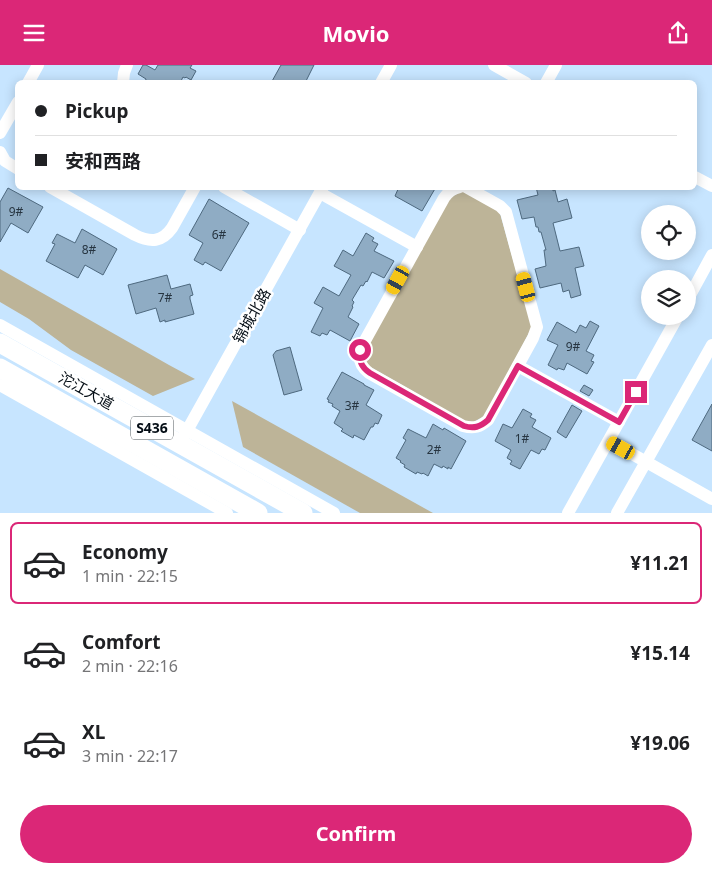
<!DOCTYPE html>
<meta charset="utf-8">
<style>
:root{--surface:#fff;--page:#f6f6f6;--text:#202124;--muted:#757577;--line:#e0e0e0;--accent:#db2777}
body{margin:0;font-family:"Noto Sans","Noto Sans SC",sans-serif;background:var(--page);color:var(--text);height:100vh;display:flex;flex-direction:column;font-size:19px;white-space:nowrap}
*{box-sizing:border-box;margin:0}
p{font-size:16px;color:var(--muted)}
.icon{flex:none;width:28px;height:28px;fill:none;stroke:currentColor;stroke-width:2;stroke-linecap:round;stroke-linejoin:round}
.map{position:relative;height:448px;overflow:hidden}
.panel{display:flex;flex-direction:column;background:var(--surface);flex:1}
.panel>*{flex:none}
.guide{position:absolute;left:15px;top:15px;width:682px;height:110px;border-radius:8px;box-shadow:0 2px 12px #0003;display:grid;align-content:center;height:110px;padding:0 20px;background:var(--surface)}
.buttons{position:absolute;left:641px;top:140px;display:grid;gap:10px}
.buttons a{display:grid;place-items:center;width:55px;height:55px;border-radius:50%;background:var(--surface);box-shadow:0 2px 12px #0003;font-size:25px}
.end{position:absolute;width:22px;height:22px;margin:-11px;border:6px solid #db2777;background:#fff;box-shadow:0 0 0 2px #fff}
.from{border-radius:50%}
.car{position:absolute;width:15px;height:30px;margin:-15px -8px;border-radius:6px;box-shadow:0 0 4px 1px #0007;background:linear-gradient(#f5c518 24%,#345 0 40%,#f5c518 0 76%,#345 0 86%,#f5c518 0)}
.guide b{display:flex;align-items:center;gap:18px;height:48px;font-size:19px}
.guide b+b{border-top:1px solid var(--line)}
.guide i{width:12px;height:12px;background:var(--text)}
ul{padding:9px 0 0;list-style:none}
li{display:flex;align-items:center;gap:15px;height:82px;margin:0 10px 8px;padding:0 10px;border:2px solid transparent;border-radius:8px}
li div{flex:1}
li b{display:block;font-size:19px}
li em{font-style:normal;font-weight:700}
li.current{border-color:var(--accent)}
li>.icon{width:45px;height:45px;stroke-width:1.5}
.button{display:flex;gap:10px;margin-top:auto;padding:10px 20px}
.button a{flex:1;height:58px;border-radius:30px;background:var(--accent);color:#fff;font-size:20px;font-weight:700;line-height:58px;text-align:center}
header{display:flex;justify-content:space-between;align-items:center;height:65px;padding:0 20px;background:var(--accent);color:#fff;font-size:22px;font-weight:700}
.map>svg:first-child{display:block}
.green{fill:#bdb498}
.building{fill:#8facc4;stroke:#4e697f}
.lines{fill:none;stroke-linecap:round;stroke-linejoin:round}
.minor{stroke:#fff;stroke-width:12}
.highway{stroke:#fff;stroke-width:19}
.route{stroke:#db2777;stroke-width:6}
.labels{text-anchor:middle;stroke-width:5;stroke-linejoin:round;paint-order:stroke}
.number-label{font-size:12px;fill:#273541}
.shield{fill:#fff;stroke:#4f565b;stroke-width:1}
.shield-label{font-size:14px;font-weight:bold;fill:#040d15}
.street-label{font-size:15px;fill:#040d15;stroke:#fff}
</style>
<header><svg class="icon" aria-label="menu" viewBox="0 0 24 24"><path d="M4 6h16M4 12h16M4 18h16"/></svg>Movio<svg class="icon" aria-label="share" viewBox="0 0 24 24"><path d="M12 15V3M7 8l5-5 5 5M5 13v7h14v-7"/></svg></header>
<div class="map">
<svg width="712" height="448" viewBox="0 0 712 448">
<rect width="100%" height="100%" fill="#c7e5ff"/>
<g class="green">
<polygon points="462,126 499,145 532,262 486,350 470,359 367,300 364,285 448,134"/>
<polygon points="0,204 169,300 195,314 153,331 71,285 29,254 0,237"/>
<polygon points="232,336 433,448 360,448 243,382"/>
</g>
<g class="building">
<polygon points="143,0 146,0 155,5 158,0 192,0 190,3 196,6 191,15 186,12 185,13 183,12 180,18 145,18 146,14 138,9"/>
<polygon points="281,0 314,0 305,18 271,18"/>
<polygon points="399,122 436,122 422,146 395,131"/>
<polygon points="536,122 553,122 553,126 555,125 558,137 567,134 572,153 553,158 560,186 579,182 584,201 575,203 581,230 571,233 569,225 563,227 561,218 540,223 535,204 546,201 544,185 546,185 541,167 539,167 538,162 536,162 534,152 522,154 517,135 538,130"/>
<polygon points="8,123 43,142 28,168 11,158 0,177 0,137"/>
<polygon points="209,134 249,158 221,206 205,197 203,200 194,195 203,178 189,170"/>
<polygon points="82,164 117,184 103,210 85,200 78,213 46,196 55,179 52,178 57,169 75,178"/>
<polygon points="366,168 374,173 372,176 378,179 374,186 394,196 384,213 372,207 367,217 366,216 363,221 361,220 352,235 354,237 352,241 353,242 348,252 359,259 350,276 330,265 327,270 322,268 320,271 311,267 323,243 314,238 323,222 339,231 351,210 334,201 337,196 343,185 353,191"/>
<polygon points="167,210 171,224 190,219 193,230 190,231 190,234 194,249 165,257 165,255 160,257 156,243 136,249 128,220"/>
<polygon points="590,256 599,261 586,286 594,290 591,296 594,297 587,309 567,298 564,305 558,303 557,305 548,300 558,280 547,275 557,257 576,268 580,260 586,263"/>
<polygon points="290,282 302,325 284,330 273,290 276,286"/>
<polygon points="342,307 364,319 364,320 374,325 366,340 382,350 378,359 375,358 373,362 371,362 364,375 354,370 353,373 341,366 343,364 334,358 340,346 332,341 333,339 328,337 329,335 327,334"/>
<polygon points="584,320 593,325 589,331 580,326"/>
<polygon points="712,339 712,386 692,375"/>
<polygon points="572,340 582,346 566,373 557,367"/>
<polygon points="523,344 532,349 530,352 536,355 532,362 551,373 545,385 542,384 539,389 531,385 520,404 510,399 512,396 507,393 511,385 495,376 503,359 512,363"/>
<polygon points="433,359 443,365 444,363 466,376 451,404 448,402 448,404 443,401 442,403 434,399 428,411 423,408 422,409 417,407 416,409 404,402 405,400 400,397 401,396 396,393 406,375 403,373 408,364 426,373"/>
</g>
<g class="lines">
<g class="minor">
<polyline points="494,0 526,18"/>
<polyline points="28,18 38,0"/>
<polyline points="123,18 124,8 127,0"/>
<polyline points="381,18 391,0"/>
<polyline points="546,18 556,0"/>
<polyline points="0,68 18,37"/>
<polyline points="0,87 5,96 18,104"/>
<polyline points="695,112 712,121"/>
<path d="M50,122l85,48c16,8 27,7 37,-7l23,-41"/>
<polyline points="224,122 300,165"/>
<path d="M460,122c-7,1 -12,5 -16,11l-82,148c-5,12 -2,20 7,27l94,53c11,3 17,1 25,-6l45,-82 4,-11 -31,-115 -6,-6 -34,-19"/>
<polyline points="320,128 417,182"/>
<polyline points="688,234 712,190"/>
<polyline points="0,260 334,448"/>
<polyline points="518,301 619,357"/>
<polyline points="0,320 227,448"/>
<polyline points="184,371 323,122"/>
<polyline points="609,376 712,434"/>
<polyline points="568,448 678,251"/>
<polyline points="617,448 712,280"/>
</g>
<g class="highway">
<polyline points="0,278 303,448"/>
<polyline points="0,303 258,448"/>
</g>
</g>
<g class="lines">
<path class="route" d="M360,285c-1,11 1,17 10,23l94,53c10,3 16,1 24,-6l30,-54 101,56 17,-30"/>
</g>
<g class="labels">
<g class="number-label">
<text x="16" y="151">9#</text>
<text x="219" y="174">6#</text>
<text x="89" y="189">8#</text>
<text x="165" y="237">7#</text>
<text x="573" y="286">9#</text>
<text x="352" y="345">3#</text>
<text x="522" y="378">1#</text>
<text x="434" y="389">2#</text>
</g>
<rect class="shield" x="131" y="351.5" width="42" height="23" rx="4"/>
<g class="shield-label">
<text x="152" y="368">S436</text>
</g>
<g class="street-label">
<text transform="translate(252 251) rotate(-61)" y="5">锦城北路</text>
<text transform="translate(86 326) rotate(29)" y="5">沱江大道</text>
</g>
</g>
</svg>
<div class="buttons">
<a><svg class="icon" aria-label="locate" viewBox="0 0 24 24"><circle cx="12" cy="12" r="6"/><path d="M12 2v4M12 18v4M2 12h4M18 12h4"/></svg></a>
<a><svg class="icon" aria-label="layers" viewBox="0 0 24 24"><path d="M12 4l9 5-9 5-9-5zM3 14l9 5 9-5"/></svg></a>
</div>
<i class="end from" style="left:360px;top:285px"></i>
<i class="end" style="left:636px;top:327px"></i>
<i class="car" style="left:398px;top:215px;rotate:209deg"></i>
<i class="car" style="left:526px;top:222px;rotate:345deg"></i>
<i class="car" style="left:621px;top:383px;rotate:299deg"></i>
<div class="guide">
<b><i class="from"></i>Pickup</b>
<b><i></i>安和西路</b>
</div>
</div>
<section class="panel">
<ul>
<li class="current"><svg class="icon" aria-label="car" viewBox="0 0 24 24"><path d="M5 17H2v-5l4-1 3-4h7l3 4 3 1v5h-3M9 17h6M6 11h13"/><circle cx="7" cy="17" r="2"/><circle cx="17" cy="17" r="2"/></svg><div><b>Economy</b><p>1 min · 22:15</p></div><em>¥11.21</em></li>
<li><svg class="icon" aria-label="car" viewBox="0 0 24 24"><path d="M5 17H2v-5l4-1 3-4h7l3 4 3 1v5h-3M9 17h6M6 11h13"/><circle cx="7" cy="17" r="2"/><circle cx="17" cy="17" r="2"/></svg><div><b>Comfort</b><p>2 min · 22:16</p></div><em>¥15.14</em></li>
<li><svg class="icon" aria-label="car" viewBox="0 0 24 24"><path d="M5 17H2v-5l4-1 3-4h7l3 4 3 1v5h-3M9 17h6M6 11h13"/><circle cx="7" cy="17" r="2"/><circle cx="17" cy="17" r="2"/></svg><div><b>XL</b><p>3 min · 22:17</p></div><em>¥19.06</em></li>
</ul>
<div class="button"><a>Confirm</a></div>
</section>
